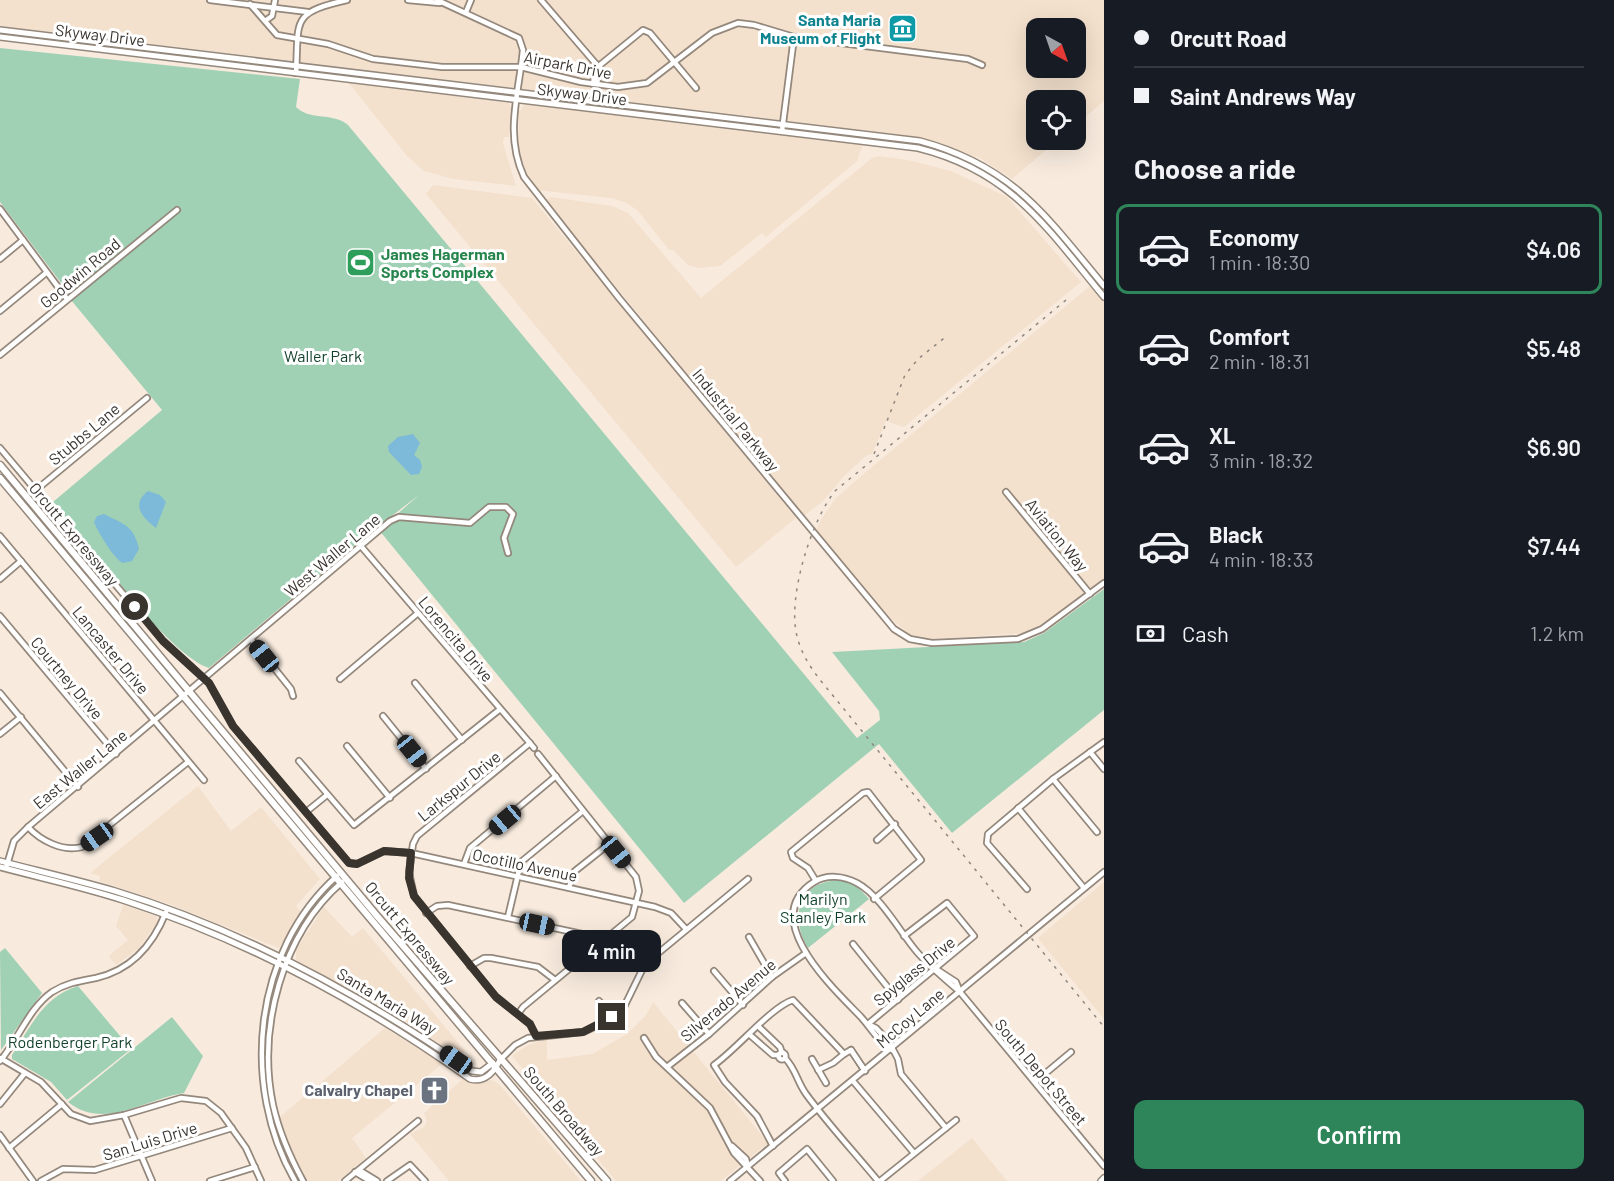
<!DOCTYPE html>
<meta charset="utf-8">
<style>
:root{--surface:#171b24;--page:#242831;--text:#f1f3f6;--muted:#9ea1a6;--line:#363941;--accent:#2e855a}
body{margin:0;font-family:Barlow,sans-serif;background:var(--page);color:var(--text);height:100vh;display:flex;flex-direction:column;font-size:22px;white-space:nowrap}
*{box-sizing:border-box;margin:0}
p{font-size:20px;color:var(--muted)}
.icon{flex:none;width:33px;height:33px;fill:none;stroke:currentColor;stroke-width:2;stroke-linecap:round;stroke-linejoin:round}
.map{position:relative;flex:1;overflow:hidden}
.drawer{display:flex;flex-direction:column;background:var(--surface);width:510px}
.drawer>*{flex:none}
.hud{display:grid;align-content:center;height:132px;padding:0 30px;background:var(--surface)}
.needle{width:39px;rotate:140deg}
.buttons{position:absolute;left:1026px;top:18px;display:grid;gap:12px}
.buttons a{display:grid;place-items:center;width:60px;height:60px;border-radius:12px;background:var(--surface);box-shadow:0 6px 24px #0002;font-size:30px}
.end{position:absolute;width:27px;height:27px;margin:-14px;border:8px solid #3a342f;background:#fff;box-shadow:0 0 0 3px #fff}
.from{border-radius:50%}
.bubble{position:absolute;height:42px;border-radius:12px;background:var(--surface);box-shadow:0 6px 24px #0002;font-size:20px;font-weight:600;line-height:42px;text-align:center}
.car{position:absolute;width:18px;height:36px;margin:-18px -9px;border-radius:8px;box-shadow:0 0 4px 2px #0007;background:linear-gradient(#222 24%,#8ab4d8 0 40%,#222 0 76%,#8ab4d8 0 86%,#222 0)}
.hud b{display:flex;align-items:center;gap:21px;height:57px;font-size:22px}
.hud b+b{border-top:2px solid var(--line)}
.hud i{width:15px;height:15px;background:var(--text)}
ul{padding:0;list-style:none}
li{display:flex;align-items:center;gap:18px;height:90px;margin:0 12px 9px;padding:0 18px;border:3px solid transparent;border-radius:12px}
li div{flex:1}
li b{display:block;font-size:22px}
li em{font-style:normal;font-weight:600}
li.current{border-color:var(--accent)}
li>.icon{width:54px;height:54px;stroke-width:1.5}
h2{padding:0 30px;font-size:27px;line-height:72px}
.pay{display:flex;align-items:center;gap:15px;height:66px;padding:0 30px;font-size:22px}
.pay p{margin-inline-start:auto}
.primary-button{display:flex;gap:12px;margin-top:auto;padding:12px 30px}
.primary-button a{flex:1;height:69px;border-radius:12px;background:var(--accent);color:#fff;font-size:24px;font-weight:600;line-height:69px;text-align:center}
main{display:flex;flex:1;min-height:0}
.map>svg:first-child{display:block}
.built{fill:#f3e0cd;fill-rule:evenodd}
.green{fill:#a1d1b5}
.water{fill:#7db9d8}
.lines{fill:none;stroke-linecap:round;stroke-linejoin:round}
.minor-casing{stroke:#94887c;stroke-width:8}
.major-casing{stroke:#94887c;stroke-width:8}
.highway-casing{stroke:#94887c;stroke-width:9}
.minor{stroke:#fff;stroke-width:4.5}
.major{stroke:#fff;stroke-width:5}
.highway{stroke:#fff;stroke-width:6}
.rail{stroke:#8f867e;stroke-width:1.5;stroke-dasharray:3 6;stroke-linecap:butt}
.route{stroke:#3a342f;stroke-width:8}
.labels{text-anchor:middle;stroke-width:6;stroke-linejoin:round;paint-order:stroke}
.culture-label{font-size:16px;font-weight:bold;fill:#0d838f;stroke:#fff;text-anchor:end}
.street-label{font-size:16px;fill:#3a342f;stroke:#fff}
.leisure-label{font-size:16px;font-weight:bold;fill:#27864d;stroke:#fff;text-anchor:start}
.park-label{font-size:16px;fill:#103f29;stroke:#fff}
.worship-label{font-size:16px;font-weight:bold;fill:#5b616d;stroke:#fff;text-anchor:end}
</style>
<main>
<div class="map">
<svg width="1104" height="1181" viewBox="0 0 1104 1181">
<rect width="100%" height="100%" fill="#f8ebde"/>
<g class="built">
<path d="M0,0h1104v101l-28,24v-25h-40v40h22l-46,39 -32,-21 -65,-21 -778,-95 -2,10 -135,-18zM1036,28h40v40h-40z"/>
<polygon points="348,82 509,103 511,109 509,137 504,137 503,143 516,186 453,179 424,171 407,156"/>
<polygon points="525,104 529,104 863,144 857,161 766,237 762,233 720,266 699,268 688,265 673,250 669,250 638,211 627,203 611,198 536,190 526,172 518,144 519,112"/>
<polygon points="878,156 908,160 951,171 1007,197 1081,282 904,427 886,421 872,454 867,455 845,475 823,501 804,516 545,200 551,197 612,206 628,213 701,298 872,158"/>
<polygon points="433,185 532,198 796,518 736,567 426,194"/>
<polygon points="1090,286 1104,302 1104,579 1042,625 1026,633 931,639 909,634 887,615 816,530 821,520 835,499 867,471"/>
<polygon points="198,786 231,831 261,807 320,879 296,906 301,912 279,948 172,905 99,881 100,876 90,873"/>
<polygon points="1104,882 1104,1019 1038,938"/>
<polygon points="123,905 156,916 158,921 138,949 116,965 109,956 128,940 116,926"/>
<polygon points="324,907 352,937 363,928 465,1051 458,1056 407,1022 296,960 296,950"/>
<polygon points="653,1002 768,1143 721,1181 616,1181 512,1056 528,1045 547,1039 547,1060 592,1054 627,1034 646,1015"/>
<polygon points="385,1028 442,1064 352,1138 366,1158 338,1181 308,1181 289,1146 280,1117"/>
<polygon points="463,1079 473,1084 492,1080 499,1084 581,1181 449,1181 410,1134 424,1127 427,1121 424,1113"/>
<polygon points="972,1138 1007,1181 918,1181"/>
</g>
<g class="green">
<path d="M0,48l300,31 -4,28c14,14 37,5 52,18l509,613 23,-18 -1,-9 -47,-59 192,-10 20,-9 60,-44v121l-152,123 -73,-89 -195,159 -305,-373 40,-35 -57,44 -153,129c-41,-13 -124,-128 -156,-166l109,-92 -91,-110 -3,-8 -68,-90z"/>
<path d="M840,880l17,6 12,13 -61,49c-19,-31 -10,-67 32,-68z"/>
<polygon points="5,948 42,993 1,1050 0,952"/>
<path d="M78,986l53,63 -64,51 -16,-18 -39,-23v-4c19,-29 31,-58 66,-69z"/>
<path d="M172,1017l31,39 -19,37c-39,6 -80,38 -116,9z"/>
</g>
<g class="water">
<polygon points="413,434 420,443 414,455 420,460 422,467 419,474 411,475 389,452 388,446 398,437"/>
<path d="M148,491l12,4 6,7 -10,26c-13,-10 -26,-23 -8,-37z"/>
<path d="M104,514c19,10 30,11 35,35l-7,12 -9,2c-9,-4 -25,-31 -29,-41l3,-6z"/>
</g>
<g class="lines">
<defs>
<g id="minor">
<polyline points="210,0 308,12"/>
<polyline points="408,0 440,3"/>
<path d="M437,0l82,38 4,12c-4,44 -19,84 1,127l95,121 275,331 16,10 22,4 86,-4 24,-10 62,-46"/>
<polyline points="541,0 596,64"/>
<polyline points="250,4 277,35 328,44 373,59 442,67 521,67 581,82 618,87 647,83 712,33 738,23 754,25 794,37 968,59 982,65"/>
<polyline points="466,12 471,0"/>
<polyline points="265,21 272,16 275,0"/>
<path d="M296,73c3,-53 -6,-60 51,-73"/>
<polyline points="593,84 596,64"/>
<polyline points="597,84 600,65 643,30 650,33 696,88"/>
<polyline points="782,131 794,37"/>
<polyline points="0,209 67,299"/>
<polyline points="0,259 23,240"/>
<polyline points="0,311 46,273"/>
<polyline points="0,355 177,210"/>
<polyline points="0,448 163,641 209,683 233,726 349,863 357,864 384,851 411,853 655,907 671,913 686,929"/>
<polyline points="36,490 147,398"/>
<polyline points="1006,492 1090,594"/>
<polyline points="0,536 204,780"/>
<polyline points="360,545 534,748"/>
<polyline points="0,579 21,561"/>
<polyline points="0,616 116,754"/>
<polyline points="251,639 291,689 293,696"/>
<polyline points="340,679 418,613"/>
<polyline points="415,683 462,740"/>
<polyline points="0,693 78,787"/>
<polyline points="383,716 426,769"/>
<polyline points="0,734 21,717"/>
<polyline points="530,743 417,836 413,844 409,872 414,896 496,997 530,1024 536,1036"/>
<polyline points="347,746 390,798"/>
<polyline points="1090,752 1104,769"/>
<polyline points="299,761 354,825 499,710"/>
<polyline points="1053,779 1097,832"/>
<polyline points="1018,808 1084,888"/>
<polyline points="306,812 327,795"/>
<path d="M28,827c13,14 35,25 54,20l106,-85"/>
<polyline points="877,840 895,824"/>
<polyline points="464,864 470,848 556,776"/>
<polyline points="6,868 14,841 28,827 390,521 399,517 470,523 489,507 506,507 513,514 504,538 508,553"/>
<polyline points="816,881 808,868 793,858 791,852 863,793 868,792 921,860 874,899"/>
<polyline points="569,887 575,871 609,844"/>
<polyline points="1027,889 987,843 988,834 1053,779 1104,742"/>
<polyline points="426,913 437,906 448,905 582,934 598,946"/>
<polyline points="508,917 521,862 583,811"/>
<polyline points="749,937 772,977"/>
<polyline points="853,944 898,1000"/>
<polyline points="470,966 484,958 491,958 538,967 555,980"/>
<polyline points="936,969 956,982 960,992"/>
<polyline points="714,971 743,1005"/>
<polyline points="599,1001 612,1017"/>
<polyline points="682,1003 709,1034"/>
<polyline points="518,1014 523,1007 632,917 639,891 636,877 538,754"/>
<polyline points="868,1024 974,936 947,903 904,936"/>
<polyline points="868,1024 876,1028 889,1042 898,1059 901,1074 946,1128"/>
<polyline points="759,1027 780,1047 782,1053"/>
<polyline points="750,1035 773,1055 779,1055"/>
<polyline points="644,1038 656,1057 710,1108 734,1153 760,1181"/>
<polyline points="851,1050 865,1071"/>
<polyline points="851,1050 865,1071"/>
<path d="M892,1050c-14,-8 -21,-22 -31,-33 -28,-29 -104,-99 -47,-135 13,-8 30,-6 43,1 23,12 43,49 60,69 13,15 28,27 43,40l144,174"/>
<circle cx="782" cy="1056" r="3.5"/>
<polyline points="0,1058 41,1082 71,1114 90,1121 124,1115 181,1098 206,1101 221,1113 246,1148 261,1181"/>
<path d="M785,1058c11,11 12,24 21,36 22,30 48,58 72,87"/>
<polyline points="812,1059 826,1083"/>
<polyline points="500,1060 515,1045 528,1038 583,1032 607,1021 625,1005 645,964 748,879"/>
<path d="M0,1061c18,-21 29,-53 52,-69 14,-9 28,-11 44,-14 35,-8 57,-33 70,-66"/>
<polyline points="667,1067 709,1034 772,977 806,953"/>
<polyline points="818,1070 833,1063 844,1054"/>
<polyline points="853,1081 914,1153"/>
<polyline points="1035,1082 1071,1052"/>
<polyline points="0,1104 25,1073"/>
<polyline points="124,1115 152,1181"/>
<polyline points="0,1135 33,1181"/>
<polyline points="732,1146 746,1159 748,1166"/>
<path d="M773,1146l-16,-30 -32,-34 -11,-17c23,-16 57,-58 79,-65l51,54 7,-4"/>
<polyline points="9,1148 62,1104"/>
<polyline points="359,1170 377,1181"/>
<polyline points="355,1172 370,1181"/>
<polyline points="41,1181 63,1169 95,1170 232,1128"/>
<polyline points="210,1181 255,1167"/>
<path d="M295,1181c-55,-95 -42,-230 42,-305"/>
<path d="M303,1181c-13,-24 -24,-49 -30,-76 -16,-77 9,-171 69,-223"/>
<polyline points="345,1181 418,1121"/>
<polyline points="387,1181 410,1165 425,1181"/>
<polyline points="730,1181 1104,872"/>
<polyline points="785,1181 779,1173 807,1149 833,1181"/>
<polyline points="880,1181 956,1120"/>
</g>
<g id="major">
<path d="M0,30l920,111c93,25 126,75 184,145"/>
<path d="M0,37l918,111c93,23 129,80 186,149"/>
<path d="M0,861c38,10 77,19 115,30 129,39 247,104 357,180l9,1 12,-9"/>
<path d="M0,867c41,11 83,20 123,33 123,40 242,104 347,179 15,4 24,-7 30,-19"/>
<polyline points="1101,1181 1104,1178"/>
</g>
<g id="highway">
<polyline points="0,465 377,916 607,1181"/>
<polyline points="0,478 591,1181"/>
</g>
</defs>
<use href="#minor" class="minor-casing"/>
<use href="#major" class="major-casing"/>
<use href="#highway" class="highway-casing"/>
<use href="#minor" class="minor"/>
<use href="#major" class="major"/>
<use href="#highway" class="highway"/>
<g class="rail">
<path d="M1066,300l-231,191c-24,30 -48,107 -38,145 4,17 13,31 24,45l283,346"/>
<polyline points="874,454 905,375 918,359 948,335"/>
</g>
</g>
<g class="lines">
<polyline class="route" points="135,607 163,641 209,683 233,726 349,863 357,864 384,851 411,853 409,878 414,896 496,997 530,1024 536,1036 583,1032 612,1017"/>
</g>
<defs>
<symbol id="museum-square" viewBox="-11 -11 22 22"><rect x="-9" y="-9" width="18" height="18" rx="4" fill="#0f9aa8" stroke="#fff"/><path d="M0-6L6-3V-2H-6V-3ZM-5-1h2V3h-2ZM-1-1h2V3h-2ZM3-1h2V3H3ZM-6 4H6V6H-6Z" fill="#fff"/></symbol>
<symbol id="stadium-square" viewBox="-11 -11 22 22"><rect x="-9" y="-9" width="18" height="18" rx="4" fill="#2e9e5b" stroke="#fff"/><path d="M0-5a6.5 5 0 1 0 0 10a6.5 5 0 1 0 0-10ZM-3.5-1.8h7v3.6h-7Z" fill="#fff"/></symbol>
<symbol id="church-square" viewBox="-11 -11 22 22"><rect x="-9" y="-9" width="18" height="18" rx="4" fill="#6b7280" stroke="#fff"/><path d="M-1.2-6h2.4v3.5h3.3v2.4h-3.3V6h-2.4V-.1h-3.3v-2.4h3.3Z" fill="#fff"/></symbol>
</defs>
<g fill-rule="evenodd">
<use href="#museum-square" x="886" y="12" width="33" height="33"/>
<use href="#stadium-square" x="344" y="246" width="33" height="33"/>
<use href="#church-square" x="418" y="1074" width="33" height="33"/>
</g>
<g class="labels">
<g class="culture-label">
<text x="881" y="26">Santa Maria<tspan x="881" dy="18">Museum of Flight</tspan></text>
</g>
<g class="street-label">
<text transform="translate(100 35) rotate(7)" y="6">Skyway Drive</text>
<text transform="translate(568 65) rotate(11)" y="6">Airpark Drive</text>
<text transform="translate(582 94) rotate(7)" y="6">Skyway Drive</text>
<text transform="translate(80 273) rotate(-40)" y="6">Goodwin Road</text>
<text transform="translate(736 420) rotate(51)" y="6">Industrial Parkway</text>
<text transform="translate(84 434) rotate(-40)" y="6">Stubbs Lane</text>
<text transform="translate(74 534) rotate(50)" y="6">Orcutt Expressway</text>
<text transform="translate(1057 535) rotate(51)" y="6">Aviation Way</text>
<text transform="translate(332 555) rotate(-40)" y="6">West Waller Lane</text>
<text transform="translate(456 639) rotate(50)" y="6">Lorencita Drive</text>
<text transform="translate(111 650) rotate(50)" y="6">Lancaster Drive</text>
<text transform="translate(67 678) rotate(50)" y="6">Courtney Drive</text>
<text transform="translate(80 769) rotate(-39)" y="6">East Waller Lane</text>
<text transform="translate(459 786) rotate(-39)" y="6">Larkspur Drive</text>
<text transform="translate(525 865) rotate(12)" y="6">Ocotillo Avenue</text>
<text transform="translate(410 933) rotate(50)" y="6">Orcutt Expressway</text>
<text transform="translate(914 971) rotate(-39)" y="6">Spyglass Drive</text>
<text transform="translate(728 1000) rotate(-40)" y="6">Silverado Avenue</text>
<text transform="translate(387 1001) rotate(31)" y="6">Santa Maria Way</text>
<text transform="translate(910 1018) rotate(-40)" y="6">McCoy Lane</text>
<text transform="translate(1041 1072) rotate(50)" y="6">South Depot Street</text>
<text transform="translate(564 1111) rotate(49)" y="6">South Broadway</text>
<text transform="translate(150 1141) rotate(-17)" y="6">San Luis Drive</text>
</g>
<g class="leisure-label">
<text x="381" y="260">James Hagerman<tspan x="381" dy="18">Sports Complex</tspan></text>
</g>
<g class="park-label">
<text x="323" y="362">Waller Park</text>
<text x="823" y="905">Marilyn<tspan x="823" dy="18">Stanley Park</tspan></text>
<text x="70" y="1048">Rodenberger Park</text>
</g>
<g class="worship-label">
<text x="413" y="1096">Calvalry Chapel</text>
</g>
</g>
</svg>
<div class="buttons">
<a><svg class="needle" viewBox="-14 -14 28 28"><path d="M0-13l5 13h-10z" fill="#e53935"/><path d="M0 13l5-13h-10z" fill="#9ea1a6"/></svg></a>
<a><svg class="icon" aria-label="locate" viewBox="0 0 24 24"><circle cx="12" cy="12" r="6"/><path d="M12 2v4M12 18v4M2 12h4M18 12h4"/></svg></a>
</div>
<i class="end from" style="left:135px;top:607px"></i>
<i class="end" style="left:612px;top:1017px"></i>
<div class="bubble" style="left:562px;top:930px;width:99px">4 min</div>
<i class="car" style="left:264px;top:656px;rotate:321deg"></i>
<i class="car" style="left:412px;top:751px;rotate:141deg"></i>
<i class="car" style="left:505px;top:820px;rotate:230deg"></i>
<i class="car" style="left:97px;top:837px;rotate:235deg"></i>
<i class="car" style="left:616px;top:852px;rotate:141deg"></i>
<i class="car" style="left:537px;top:924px;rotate:102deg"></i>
<i class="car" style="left:456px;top:1060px;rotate:305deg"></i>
</div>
<section class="drawer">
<div class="hud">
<b><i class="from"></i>Orcutt Road</b>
<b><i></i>Saint Andrews Way</b>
</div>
<h2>Choose a ride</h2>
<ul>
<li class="current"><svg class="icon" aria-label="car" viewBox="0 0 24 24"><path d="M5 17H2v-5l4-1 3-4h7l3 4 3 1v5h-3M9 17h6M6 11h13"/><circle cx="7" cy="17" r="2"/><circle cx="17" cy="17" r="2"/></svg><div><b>Economy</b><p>1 min · 18:30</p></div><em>$4.06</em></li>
<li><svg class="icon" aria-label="car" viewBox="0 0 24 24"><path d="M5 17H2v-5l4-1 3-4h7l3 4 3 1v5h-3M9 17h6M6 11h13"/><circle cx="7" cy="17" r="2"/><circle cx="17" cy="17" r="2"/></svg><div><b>Comfort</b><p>2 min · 18:31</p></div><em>$5.48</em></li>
<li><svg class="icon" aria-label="car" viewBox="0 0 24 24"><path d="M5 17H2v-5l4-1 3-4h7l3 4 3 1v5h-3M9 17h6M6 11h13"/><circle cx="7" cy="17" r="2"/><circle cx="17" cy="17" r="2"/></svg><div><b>XL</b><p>3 min · 18:32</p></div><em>$6.90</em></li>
<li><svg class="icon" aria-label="car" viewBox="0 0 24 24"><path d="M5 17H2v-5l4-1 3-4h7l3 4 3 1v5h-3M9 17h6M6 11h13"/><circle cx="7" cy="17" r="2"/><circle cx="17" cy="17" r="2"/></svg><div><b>Black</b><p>4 min · 18:33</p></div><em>$7.44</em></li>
</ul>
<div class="pay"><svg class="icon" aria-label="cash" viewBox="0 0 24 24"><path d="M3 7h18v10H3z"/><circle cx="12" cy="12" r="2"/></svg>Cash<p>1.2 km</p></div>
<div class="primary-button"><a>Confirm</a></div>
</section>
</main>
